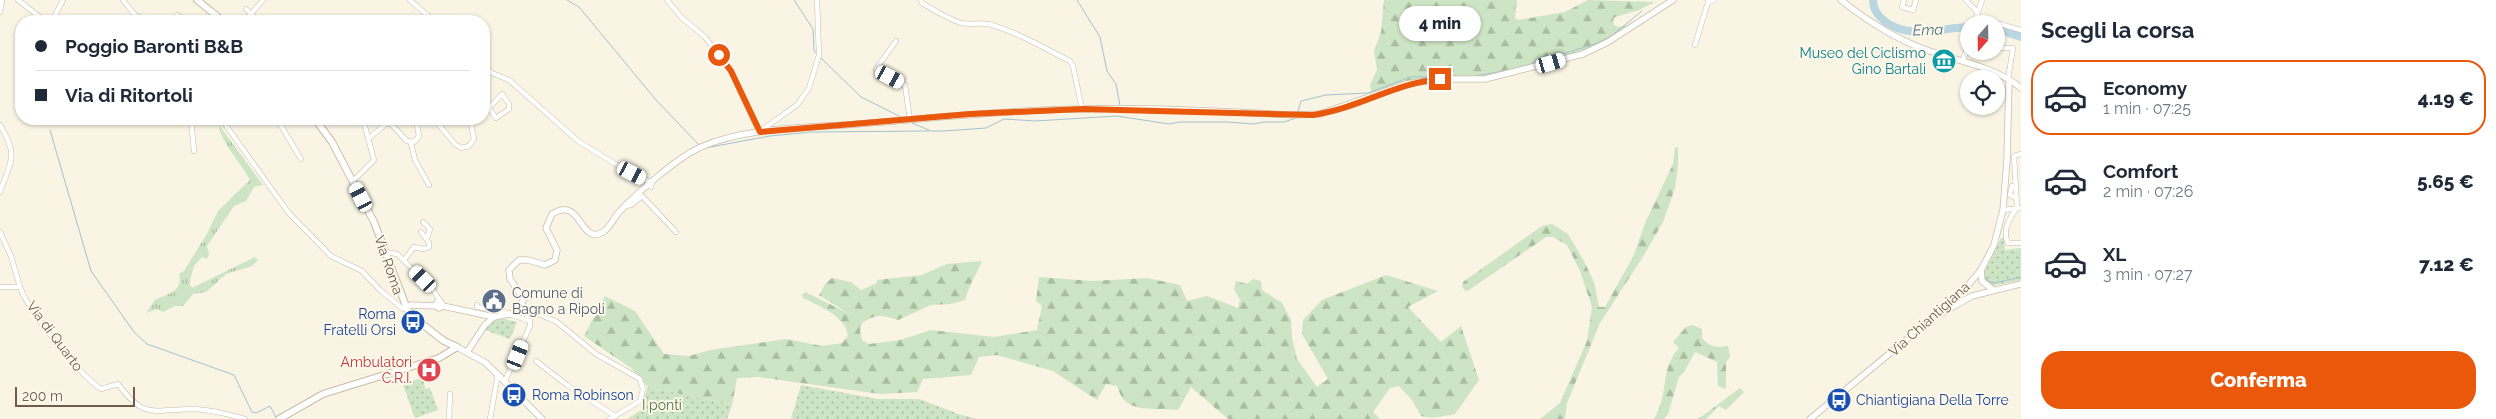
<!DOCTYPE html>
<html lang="it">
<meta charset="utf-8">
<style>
:root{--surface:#fff;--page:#f2f2f3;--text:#1f2937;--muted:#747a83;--line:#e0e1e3;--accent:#ea580c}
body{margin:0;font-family:Raleway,sans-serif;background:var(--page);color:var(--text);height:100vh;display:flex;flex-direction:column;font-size:19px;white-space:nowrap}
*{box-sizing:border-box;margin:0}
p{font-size:16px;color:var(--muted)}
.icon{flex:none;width:28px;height:28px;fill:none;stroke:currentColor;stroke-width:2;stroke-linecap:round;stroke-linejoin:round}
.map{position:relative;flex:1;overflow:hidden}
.drawer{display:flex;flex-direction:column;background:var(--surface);width:475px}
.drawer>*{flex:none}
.top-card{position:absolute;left:15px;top:15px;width:475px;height:110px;border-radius:20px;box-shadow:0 1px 4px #0004;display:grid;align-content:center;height:110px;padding:0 20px;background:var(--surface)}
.needle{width:32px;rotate:200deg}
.controls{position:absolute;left:1960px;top:15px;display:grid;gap:10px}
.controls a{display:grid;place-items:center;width:45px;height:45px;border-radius:50%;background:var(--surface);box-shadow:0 1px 4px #0004;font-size:25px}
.scale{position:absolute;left:15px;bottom:12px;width:120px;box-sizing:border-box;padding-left:5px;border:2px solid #6e5d4c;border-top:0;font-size:14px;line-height:18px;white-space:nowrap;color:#6e5d4c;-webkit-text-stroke:4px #fdf8e9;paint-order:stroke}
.end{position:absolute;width:22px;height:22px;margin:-11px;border:6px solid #ea580c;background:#fff;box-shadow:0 0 0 2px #fff}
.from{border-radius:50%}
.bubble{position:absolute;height:35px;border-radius:18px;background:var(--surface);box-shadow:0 1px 4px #0004;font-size:16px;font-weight:800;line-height:35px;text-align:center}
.car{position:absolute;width:15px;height:30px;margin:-15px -8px;border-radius:6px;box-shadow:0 0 4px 1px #0007;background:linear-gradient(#fff 24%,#345 0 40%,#fff 0 76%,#345 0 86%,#fff 0)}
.top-card b{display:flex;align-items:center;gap:18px;height:48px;font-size:19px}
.top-card b+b{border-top:1px solid var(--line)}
.top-card i{width:12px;height:12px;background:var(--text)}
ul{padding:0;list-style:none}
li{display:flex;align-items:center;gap:15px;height:75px;margin:0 10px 8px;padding:0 10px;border:2px solid transparent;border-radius:20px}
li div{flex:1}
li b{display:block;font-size:19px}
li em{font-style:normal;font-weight:800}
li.on{border-color:var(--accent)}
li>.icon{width:45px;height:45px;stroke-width:1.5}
h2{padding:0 20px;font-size:22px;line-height:60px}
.button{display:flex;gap:10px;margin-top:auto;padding:10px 20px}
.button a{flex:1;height:58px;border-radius:20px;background:var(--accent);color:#fff;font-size:20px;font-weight:800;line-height:58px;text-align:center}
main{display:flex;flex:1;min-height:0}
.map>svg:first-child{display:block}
.grass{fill:url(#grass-tufts)}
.forest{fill:url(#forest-firs)}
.park{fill:url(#park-dots)}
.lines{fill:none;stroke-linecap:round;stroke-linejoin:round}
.stream{stroke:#a2c3d1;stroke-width:1}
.river{stroke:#bad6e0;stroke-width:8}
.minor-casing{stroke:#c9bcab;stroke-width:5.5}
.tertiary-casing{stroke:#c9bcab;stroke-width:7}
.secondary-casing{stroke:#c9bba7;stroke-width:8}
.minor{stroke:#fff;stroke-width:4.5}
.tertiary{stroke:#fff;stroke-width:5.5}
.secondary{stroke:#fff;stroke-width:6}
.route{stroke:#ea580c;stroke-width:6}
.labels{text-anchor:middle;stroke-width:4;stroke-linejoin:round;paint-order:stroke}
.culture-label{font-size:14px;fill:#0d838f;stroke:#fdf8e9;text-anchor:end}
.street-label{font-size:14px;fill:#6e5d4c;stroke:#fdf8e9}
.service-label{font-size:14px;fill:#4e5e75;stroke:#fdf8e9;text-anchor:start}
.transit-label{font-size:14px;fill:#164399;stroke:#fdf8e9;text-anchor:start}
.health-label{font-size:14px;fill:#be3a42;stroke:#fdf8e9;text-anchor:end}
.park-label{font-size:14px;fill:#507949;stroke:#fdf8e9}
.water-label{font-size:15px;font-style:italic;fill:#4c7486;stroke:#fdf8e9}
</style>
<main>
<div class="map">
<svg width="2021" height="419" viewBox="0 0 2021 419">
<defs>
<pattern id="grass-tufts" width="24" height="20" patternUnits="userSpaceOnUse" patternTransform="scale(1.25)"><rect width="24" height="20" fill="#cde5c4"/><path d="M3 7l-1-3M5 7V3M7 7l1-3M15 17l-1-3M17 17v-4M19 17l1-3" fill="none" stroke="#abbda1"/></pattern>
<pattern id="forest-firs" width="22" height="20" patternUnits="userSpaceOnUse" patternTransform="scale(1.25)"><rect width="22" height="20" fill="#cde5c4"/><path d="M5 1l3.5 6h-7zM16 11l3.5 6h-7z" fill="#abbda1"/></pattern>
<pattern id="park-dots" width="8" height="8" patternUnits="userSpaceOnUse" patternTransform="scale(1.25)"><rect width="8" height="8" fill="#cde5c4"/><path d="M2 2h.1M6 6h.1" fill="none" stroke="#abbda1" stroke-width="1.8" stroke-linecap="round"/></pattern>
</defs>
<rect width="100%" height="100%" fill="#f9f4e3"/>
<path class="grass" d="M219,125l44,60 -9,2 -8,14 -12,5 -27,40 2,8 -2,5 -5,-2 -8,9 -5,17 3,5 63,-31 3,3 -6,6 -26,8 -20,18 -13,2 -10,12h-8l-12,6 -6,-3 -11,4 9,-13c11,-6 29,-8 24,-26l5,-3 24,-39 10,-21 32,-31c-7,-15 -31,-40 -31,-55z"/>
<g class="forest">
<polygon points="1384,0 1517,0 1515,18 1518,20 1565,12 1588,0 1655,2 1639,10 1615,17 1613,20 1614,25 1618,27 1629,25 1607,40 1588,49 1529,66 1486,76 1406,81 1372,94 1370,85 1377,70 1374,51 1381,32"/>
<polygon points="1678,147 1678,167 1675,188 1663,222 1644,255 1600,323 1567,403 1565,419 1540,419 1560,403 1587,341 1592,307 1580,271 1567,245 1553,237 1546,237 1469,290 1466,291 1462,287 1463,282 1542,226 1552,224 1568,234 1584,261 1594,282 1599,307 1605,307 1633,257 1646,221 1673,164 1675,148"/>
<path d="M982,261c-6,14 -13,24 -17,39l-15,4 -19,1 -33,15c-18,-5 -19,-7 -36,3l-2,8 2,9 7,4 31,-4 31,-10 63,7 43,-7 5,-24 -6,-5 3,-24 53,4 55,-3 33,7 7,16 20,-5 31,12 2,-8 -6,-11 2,-8 11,3 6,-5 8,2 1,9 20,13 9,17 1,17 5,22 20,28 11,-8 -26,-45 1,-14 19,-20 64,-25 52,16 -30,16 33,35 20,-16 18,54 -24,34 -23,4 -11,-2 -9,-16 -13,-14 -9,2 -17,24 7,7h-152l-37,-32 -13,23c-16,-2 -41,2 -53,-9 -4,-3 -6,-11 -8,-15l-11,-2 -9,16 -44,-29 -56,-16 -18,2 -8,18 -48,4 -6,13 -37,2 -121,-17 -22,1 -5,27 -84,-18 -17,-19 -47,-32 21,-40 30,15 29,43 25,2 21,-6 76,-11 36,7 20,-3 6,-7c-2,-20 -29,-30 -45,-38l-1,-3 3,-3 43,21 -29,-18 6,-11 7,-6 19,4 10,8 16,-7v-3l45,-5 25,-11z"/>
<path d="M1692,325l10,4v9c8,9 15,10 26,8l2,11 -4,5v27l-8,-3 -1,-24 -22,-10 -11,20 -5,5 -11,37 -4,5h-10c16,-27 5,-49 25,-71l-6,-6 13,-15z"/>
<polygon points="1740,388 1744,392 1726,410 1719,406 1706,419 1698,419"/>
</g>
<g class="park">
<polygon points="2001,238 2004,238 2005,250 2021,248 2021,280 1992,286 1986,282 1983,275"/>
<polygon points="500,318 517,322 510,339 485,330 493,321"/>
<polygon points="423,377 425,389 430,388 438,410 415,418 403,385"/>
<polygon points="801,385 878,399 919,399 961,415 978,419 791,419"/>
<polygon points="648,387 732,405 727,419 627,419 645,408 642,403"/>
</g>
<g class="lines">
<g class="stream">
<polyline points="567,0 579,7 656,100 699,145"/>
<polyline points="794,0 813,29 814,50 816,53"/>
<polyline points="1077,0 1100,37 1107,71 1116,84 1120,106"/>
<polyline points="821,58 861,97 901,117"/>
<polyline points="1475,76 1514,69 1595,44 1610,37 1642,11"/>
<polyline points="1298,111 1301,101 1326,95 1368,93 1410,77 1456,76"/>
<polyline points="912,123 931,131 944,131 986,128 1004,119 1035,121 1117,116 1169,124 1180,122 1226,122 1254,124 1264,122 1284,122 1296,118"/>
<polyline points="50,130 91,271 134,332 147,344 234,375 252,412 256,413 270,406 277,419"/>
<polyline points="705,148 770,136 811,132 929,131"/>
<polyline points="1984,276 1988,281 1994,283 2021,277"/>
</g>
<g class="river">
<path d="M1873,0c0,7 3,13 8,18 24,23 58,10 88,9"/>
<polyline points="1996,29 2021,37"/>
</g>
<defs>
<g id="minor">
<polyline points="18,0 45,21"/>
<polyline points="123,0 135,15 148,21"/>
<polyline points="410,0 434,21"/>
<polyline points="667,0 682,18 705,37 731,71 759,132 797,105 809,88 819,55 817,0"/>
<path d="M921,0l1,3c12,7 26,16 39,20 9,2 20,-1 31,2 27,8 52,23 78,36l3,5 9,43"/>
<polyline points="1708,0 1708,2 1714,0"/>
<polyline points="1904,0 1902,7 1913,10 1916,0"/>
<polyline points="1966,0 1978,13"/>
<polyline points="246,9 258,21"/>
<polyline points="0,12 2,0"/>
<polyline points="1976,17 2021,30"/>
<polyline points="52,21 63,0"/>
<polyline points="170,21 177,15 188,21"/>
<polyline points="245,21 263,0"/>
<polyline points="1974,24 1982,0"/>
<polyline points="896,41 876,69 905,85 910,120"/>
<polyline points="1695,45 1708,2"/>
<polyline points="1996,48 2013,48 2008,79"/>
<polyline points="1966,52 1975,54 1979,51"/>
<polyline points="1963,60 1969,42"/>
<polyline points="484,64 492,73 509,80 578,141 622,168 652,183 651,187"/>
<polygon points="502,94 509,104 509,109 496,118 489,108"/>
<polyline points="191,119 194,151"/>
<polyline points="218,119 225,124 288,212 331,256 362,271 380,290 403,309 405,308"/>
<polyline points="277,119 301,159"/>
<polyline points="434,119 455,144 461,148 469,146 474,139 470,119"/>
<path d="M0,125c19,32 11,35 0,67"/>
<polyline points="369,138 387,123 392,125 407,141 414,142 419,136 416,119"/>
<polyline points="411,143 415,160 429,185"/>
<polyline points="353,181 374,160 363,119"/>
<polyline points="2012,186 2010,195 2016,198"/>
<polyline points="625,206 631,205 642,196 676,232"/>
<polyline points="2017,208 2014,156 2021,154"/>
<path d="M2017,208c-8,10 -15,24 -9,35h13"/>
<polyline points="2003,210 2021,208"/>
<polyline points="423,222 430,229 427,239"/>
<polyline points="0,232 11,256 20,287"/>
<polyline points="386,252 397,254 432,288 440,301"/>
<polyline points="404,260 414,247 424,249 429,247 429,243 421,232"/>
<path d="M0,287h20c9,25 59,87 81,102l17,-5c26,35 33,26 73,25 18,0 37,5 54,10"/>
<polyline points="477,305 477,307 503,312 530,321"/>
<polyline points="521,306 557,322 596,354 640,379 643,389 640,401 610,419"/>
<polyline points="536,361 567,385 615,416"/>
<polyline points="505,381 530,326 530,321 521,306"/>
<polyline points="449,419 450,394"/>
<polyline points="490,419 498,374"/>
</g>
<g id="tertiary">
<path d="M1841,0c25,20 53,38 83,49 32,12 70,17 97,39"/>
<polyline points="1981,270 1982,281 1993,290"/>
<polyline points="436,306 437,302 440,301 443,306"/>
<path d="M405,308l6,-3 25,1 3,2 4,-2 51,11 21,-4 9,-14 -14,-20 -1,-9 10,-10h9l17,5 10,-5 2,-10 -11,-22 6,-14c30,-19 27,32 51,18 7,-4 11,-15 17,-21 18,-19 58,-54 81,-64 45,-20 108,-19 156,-23 76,-6 151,-14 226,-15 70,-2 141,3 211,6l26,-1 86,-30 34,-5h45l98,-25 25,-12 65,-42"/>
<polyline points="1942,313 1972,296 2021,284"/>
<polyline points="457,347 486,363 542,419"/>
<polyline points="467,352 485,325 494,317"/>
<polyline points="1810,419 1934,317 1964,290 1981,270 1994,245 2003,210 2007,160 2009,80"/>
</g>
<g id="secondary">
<polyline points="197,0 223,21"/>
<polyline points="279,419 323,394 439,358 457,347 444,341 409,314 374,222 332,142 315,119"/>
</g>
</defs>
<use href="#minor" class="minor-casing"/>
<use href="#tertiary" class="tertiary-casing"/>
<use href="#secondary" class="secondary-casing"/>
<use href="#minor" class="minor"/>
<use href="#tertiary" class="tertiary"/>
<use href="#secondary" class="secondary"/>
</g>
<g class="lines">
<path class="route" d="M719,55l12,16 29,61 210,-18 112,-5 231,6c44,-6 82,-32 127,-36"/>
</g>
<defs>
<symbol id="museum-disc" viewBox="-11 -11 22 22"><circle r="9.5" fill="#0f9aa8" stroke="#fdf8e9"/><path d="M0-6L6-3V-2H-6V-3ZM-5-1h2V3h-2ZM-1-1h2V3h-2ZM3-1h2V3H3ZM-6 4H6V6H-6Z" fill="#fff"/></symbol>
<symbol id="civic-disc" viewBox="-11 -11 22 22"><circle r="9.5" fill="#5c6f8a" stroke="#fdf8e9"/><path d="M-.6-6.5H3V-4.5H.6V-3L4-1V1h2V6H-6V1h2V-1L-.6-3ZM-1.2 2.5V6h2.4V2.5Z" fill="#fff"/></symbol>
<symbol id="bus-disc" viewBox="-11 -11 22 22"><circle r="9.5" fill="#1a4fb4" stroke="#fdf8e9"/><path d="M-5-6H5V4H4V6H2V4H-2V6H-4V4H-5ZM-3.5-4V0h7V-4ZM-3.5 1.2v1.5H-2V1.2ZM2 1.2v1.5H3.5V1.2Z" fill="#fff"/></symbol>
<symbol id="hospital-disc" viewBox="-11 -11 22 22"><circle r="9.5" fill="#e0444e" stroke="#fdf8e9"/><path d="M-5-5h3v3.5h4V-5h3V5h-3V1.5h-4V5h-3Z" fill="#fff"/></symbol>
</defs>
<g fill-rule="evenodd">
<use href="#museum-disc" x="1930" y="47" width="28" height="28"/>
<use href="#civic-disc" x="480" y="287" width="28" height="28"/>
<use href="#bus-disc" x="399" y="308" width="28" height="28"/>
<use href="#hospital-disc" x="415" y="356" width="28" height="28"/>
<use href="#bus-disc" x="500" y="381" width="28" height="28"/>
<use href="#bus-disc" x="1825" y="386" width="28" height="28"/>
</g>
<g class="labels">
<g class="culture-label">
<text x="1926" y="58">Museo del Ciclismo<tspan x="1926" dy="16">Gino Bartali</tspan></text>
</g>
<g class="street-label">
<text transform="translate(389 265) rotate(71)" y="5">Via Roma</text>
<text transform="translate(1929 319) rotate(-42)" y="5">Via Chiantigiana</text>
<text transform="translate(55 336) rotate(53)" y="5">Via di Quarto</text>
</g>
<g class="service-label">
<text x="512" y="298">Comune di<tspan x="512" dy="16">Bagno a Ripoli</tspan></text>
</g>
<g class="transit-label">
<text x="396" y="319" text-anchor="end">Roma<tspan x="396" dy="16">Fratelli Orsi</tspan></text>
<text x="532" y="400">Roma Robinson</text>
<text x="1856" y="405">Chiantigiana Della Torre</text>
</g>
<g class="health-label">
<text x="412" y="367">Ambulatori<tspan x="412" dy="16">C.R.I.</tspan></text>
</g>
<g class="park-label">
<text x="662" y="410">I ponti</text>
</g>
<g class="water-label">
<text transform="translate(1928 30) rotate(-2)" y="5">Ema</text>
</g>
</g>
</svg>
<div class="controls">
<a><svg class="needle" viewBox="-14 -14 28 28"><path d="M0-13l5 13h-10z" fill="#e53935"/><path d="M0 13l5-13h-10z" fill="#747a83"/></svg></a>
<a><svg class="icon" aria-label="locate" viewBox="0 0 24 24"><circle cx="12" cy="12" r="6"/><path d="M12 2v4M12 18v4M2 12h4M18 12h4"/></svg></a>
</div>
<div class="scale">200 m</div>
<i class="end from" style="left:719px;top:55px"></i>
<i class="end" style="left:1440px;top:79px"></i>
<div class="bubble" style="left:1399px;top:6px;width:82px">4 min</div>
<i class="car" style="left:1551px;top:63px;rotate:74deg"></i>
<i class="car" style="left:890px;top:77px;rotate:118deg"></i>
<i class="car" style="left:632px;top:173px;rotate:117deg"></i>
<i class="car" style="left:361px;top:197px;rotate:332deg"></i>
<i class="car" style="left:423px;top:279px;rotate:315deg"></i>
<i class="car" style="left:518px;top:355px;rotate:22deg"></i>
<div class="top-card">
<b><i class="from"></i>Poggio Baronti B&amp;B</b>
<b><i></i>Via di Ritortoli</b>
</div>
</div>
<section class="drawer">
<h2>Scegli la corsa</h2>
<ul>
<li class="on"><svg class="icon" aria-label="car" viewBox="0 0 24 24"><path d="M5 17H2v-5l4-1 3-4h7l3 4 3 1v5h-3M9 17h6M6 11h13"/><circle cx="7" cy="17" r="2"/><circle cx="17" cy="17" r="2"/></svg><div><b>Economy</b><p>1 min · 07:25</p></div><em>4.19 €</em></li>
<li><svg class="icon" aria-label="car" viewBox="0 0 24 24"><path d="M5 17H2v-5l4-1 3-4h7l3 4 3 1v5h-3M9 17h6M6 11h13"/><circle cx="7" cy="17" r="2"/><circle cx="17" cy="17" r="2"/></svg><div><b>Comfort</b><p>2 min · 07:26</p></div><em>5.65 €</em></li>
<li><svg class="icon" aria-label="car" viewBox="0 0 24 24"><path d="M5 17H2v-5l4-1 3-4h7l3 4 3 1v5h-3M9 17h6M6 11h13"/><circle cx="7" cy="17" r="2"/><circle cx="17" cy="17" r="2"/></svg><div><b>XL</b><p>3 min · 07:27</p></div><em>7.12 €</em></li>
</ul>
<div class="button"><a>Conferma</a></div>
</section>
</main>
